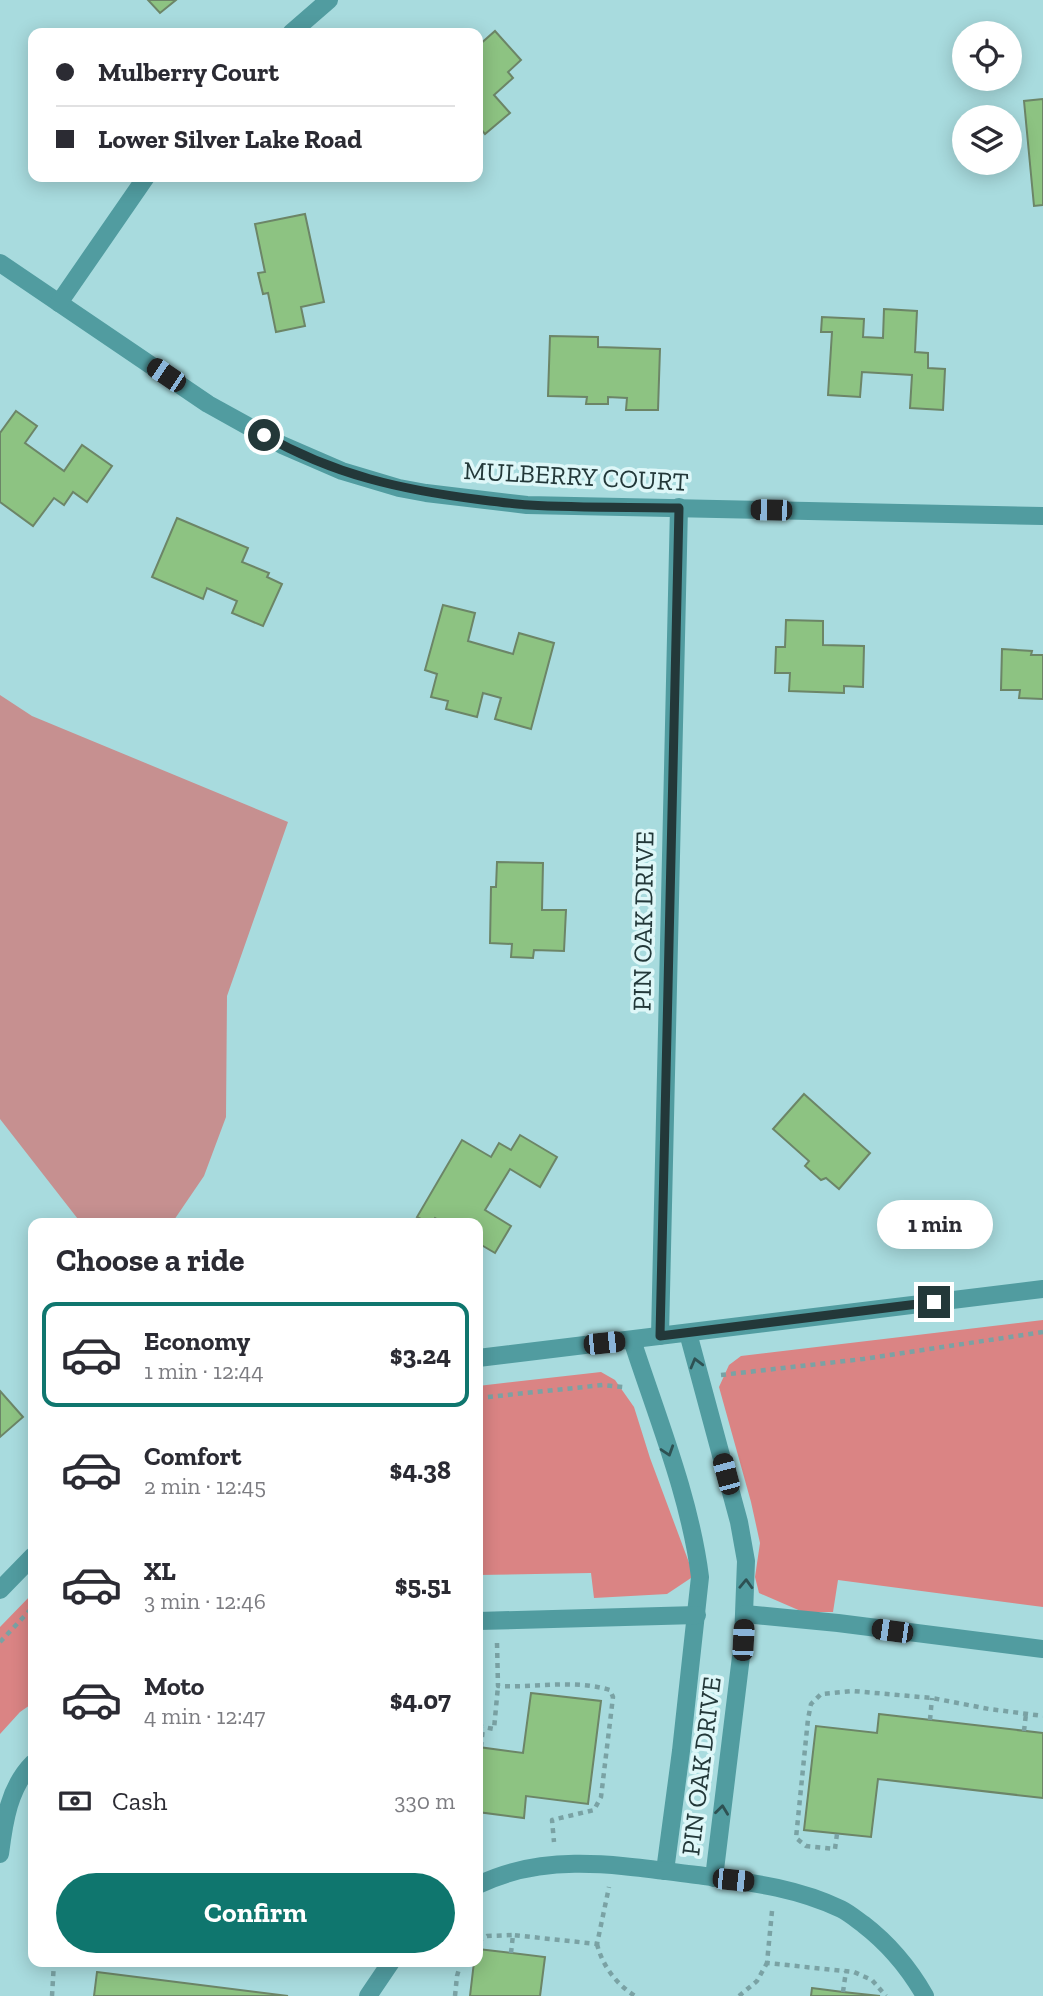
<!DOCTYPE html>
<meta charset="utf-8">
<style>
:root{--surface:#fff;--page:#f2f2f3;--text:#2b2b33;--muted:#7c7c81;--line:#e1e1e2;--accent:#0f766e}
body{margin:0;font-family:"Zilla Slab",serif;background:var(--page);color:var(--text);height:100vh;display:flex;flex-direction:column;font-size:26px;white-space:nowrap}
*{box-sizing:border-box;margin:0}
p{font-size:23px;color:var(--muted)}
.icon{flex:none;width:38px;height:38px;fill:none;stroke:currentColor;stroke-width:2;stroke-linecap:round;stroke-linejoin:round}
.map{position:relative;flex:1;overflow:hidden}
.side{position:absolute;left:28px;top:1218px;width:455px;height:749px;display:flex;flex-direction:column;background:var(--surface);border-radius:14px;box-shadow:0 4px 18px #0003}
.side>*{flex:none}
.top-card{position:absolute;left:28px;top:28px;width:455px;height:154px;border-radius:14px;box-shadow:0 4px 18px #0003;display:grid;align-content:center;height:154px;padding:0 28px;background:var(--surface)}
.tools{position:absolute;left:952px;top:21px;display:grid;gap:14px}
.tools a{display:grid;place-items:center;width:70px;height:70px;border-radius:50%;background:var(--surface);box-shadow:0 4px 18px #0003;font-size:35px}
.end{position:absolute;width:32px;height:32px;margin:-16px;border:9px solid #233839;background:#fff;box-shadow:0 0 0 4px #fff}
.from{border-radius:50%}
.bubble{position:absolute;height:49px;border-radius:24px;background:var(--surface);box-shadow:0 4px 18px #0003;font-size:23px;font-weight:800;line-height:49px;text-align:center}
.car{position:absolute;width:21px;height:42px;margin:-21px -10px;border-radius:9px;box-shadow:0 0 5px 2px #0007;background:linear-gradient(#222 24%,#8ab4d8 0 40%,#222 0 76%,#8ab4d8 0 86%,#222 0)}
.top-card b{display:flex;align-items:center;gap:24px;height:66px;font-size:26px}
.top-card b+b{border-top:2px solid var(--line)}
.top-card i{width:18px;height:18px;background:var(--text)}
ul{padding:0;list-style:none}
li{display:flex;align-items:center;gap:21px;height:105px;margin:0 14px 10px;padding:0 14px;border:4px solid transparent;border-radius:14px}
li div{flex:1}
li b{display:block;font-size:26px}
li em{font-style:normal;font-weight:800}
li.current{border-color:var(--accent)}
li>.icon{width:63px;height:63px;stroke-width:1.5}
h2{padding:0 28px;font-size:32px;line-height:84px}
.pay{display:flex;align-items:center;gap:18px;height:77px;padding:0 28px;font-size:26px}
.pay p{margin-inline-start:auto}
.primary-button{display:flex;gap:14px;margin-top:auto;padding:14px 28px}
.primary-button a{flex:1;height:80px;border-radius:42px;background:var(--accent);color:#fff;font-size:28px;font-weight:800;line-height:80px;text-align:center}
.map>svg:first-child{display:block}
.green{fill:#c69090}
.forest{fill:#da8484}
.building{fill:#8dc382;stroke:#6c8567;stroke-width:2}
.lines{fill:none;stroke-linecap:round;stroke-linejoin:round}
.path{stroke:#7aa2a4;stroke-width:4.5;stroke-dasharray:5 5;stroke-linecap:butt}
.minor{stroke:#519ca0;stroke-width:18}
.oneway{stroke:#2e5153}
.route{stroke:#233839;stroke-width:9}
.labels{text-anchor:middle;stroke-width:7;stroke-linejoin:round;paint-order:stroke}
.street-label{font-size:26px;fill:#233839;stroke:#def7f8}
</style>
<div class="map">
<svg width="1043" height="1996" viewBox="0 0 1043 1996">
<rect width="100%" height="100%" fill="#a8dbde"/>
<polygon class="green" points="0,695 32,716 288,822 227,996 226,1117 204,1176 172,1223 81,1223 0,1119"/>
<g class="forest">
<polygon points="1043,1320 1043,1607 838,1580 833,1612 803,1612 759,1593 755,1577 760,1543 751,1502 719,1387 729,1365 741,1356"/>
<polygon points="601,1372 615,1380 634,1407 650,1458 694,1576 667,1594 594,1598 591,1573 478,1575 478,1386"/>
<polygon points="33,1593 33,1703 20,1712 0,1734 0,1627"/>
</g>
<g class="building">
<polygon points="148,0 176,0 160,13"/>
<polygon points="495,31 521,60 508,72 513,78 494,95 510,113 485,134 478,125 478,46"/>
<polygon points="1043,99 1043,205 1034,206 1024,101"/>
<polygon points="305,214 324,302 301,307 305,326 276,332 268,293 263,294 258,273 265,272 255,224"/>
<polygon points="884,309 917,311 915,352 928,353 928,368 945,369 943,410 910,408 912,375 862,372 860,397 828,395 832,332 821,332 822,317 864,319 863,337 883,338"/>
<polygon points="550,336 598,337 598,347 660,349 658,410 626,410 627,398 608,397 608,404 586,404 587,397 548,396"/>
<polygon points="16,411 37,426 25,443 64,471 82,445 112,466 87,502 73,492 64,505 54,498 33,526 0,502 0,433"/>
<polygon points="177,518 248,548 242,562 269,573 267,577 282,584 263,626 232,613 237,601 207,588 203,599 152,577"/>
<polygon points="443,605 475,613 468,641 513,654 519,633 554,643 531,729 495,719 501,698 483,693 477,717 446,709 448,701 431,697 437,674 425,670"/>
<polygon points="786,620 823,621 823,645 864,646 863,687 844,686 844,693 789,691 790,673 775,673 776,647 785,647"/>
<polygon points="1002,649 1032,651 1031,655 1043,655 1043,699 1019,698 1020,690 1001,690"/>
<polygon points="497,862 543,863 542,910 566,910 564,951 534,950 533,958 511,957 512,944 490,943 491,887 496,887"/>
<polygon points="804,1094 870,1153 839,1189 826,1178 821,1180 805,1166 809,1161 773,1129"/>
<polygon points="520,1135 557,1157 540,1187 510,1169 485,1210 511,1226 495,1253 478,1243 478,1223 444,1223 435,1218 432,1223 428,1223 417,1217 462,1140 491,1157 499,1143 511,1150"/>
<polygon points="0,1391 23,1417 0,1437"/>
<polygon points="531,1693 601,1701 588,1804 526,1796 524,1818 478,1812 478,1747 523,1753"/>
<polygon points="879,1714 1043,1733 1043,1798 878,1779 871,1837 804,1830 816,1726 877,1733"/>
<polygon points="478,1949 545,1957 540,1996 470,1996 474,1962 478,1962"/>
<polygon points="97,1972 288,1996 94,1996"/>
<polygon points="812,1988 843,1992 880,1996 811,1996"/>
</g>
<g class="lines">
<g class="path">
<polyline points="721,1375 863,1359 1043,1332"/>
<polyline points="478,1398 603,1385 623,1387"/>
<polyline points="0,1642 33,1607"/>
<path d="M497,1643l1,43c38,2 75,-7 112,4l3,7 -12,100 -7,13 -42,10 2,22"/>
<polyline points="930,1720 932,1698"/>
<polyline points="478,1726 494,1729 498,1686"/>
<polyline points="1024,1731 1026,1714"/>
<polyline points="481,1747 483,1727"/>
<polyline points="837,1834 835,1849 806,1846 796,1838 808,1719 811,1704 821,1694 853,1691 932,1698 989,1709 1043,1716"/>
<polyline points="772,1911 767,1963 854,1972 872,1980 886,1996"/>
<polyline points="478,1941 487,1936 513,1935"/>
<path d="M597,1944c5,21 19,40 38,52"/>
<polyline points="511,1953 513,1935 597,1944 609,1887"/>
<polyline points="843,1992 846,1971"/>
<polyline points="52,1996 54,1962"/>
<polyline points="455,1996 457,1976 461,1962"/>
<polyline points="739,1996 757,1981 767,1963"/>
</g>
<g class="minor">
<polyline points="291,33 329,0"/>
<polyline points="0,263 208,404 282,445 342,471 399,488 426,493 527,505 1043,516"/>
<polyline points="59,303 146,177"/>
<polyline points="688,1333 739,1522 746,1561 743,1640 714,1878"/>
<polyline points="660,1336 679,507"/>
<path d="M632,1340c25,77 58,157 68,237l-19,174 -16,120"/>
<polyline points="478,1358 1043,1289"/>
<polyline points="0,1590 33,1556"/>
<polyline points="745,1614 838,1623 1043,1649"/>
<polyline points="478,1621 697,1615"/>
<path d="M0,1854c4,-32 9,-67 33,-91"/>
<path d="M478,1885c69,-34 146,-19 219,-10 50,7 98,12 144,34 8,4 15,10 22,15 26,20 46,44 62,72"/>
<polyline points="368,1996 391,1962"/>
</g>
</g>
<defs><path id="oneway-chevron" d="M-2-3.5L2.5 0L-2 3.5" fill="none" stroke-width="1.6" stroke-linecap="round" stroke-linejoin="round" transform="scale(1.75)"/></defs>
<g class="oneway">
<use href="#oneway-chevron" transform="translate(696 1363) rotate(-105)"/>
<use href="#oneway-chevron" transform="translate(668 1451) rotate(72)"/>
<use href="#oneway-chevron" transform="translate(746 1584) rotate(-88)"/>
<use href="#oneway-chevron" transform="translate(722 1810) rotate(-83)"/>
</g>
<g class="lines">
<path class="route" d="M264,435c70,40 138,55 218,65 16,2 32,4 47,5 50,3 100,2 150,3l-19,828 274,-34"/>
</g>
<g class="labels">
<g class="street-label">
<text transform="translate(576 476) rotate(3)" y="9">MULBERRY COURT</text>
<text transform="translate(643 921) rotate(-89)" y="9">PIN OAK DRIVE</text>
<text transform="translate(701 1766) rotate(-83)" y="9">PIN OAK DRIVE</text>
</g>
</g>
</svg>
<div class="tools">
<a><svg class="icon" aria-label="locate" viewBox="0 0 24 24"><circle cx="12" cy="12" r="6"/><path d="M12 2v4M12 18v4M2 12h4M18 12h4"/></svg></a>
<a><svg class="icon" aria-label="layers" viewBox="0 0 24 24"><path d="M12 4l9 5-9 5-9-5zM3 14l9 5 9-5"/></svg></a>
</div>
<i class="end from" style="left:264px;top:435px"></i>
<i class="end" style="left:934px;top:1302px"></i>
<div class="bubble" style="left:877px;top:1200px;width:116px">1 min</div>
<i class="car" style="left:166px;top:375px;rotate:304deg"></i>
<i class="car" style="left:771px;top:510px;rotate:271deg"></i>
<i class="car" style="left:604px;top:1343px;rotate:84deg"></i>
<i class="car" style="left:726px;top:1474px;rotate:345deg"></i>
<i class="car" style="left:892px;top:1631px;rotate:278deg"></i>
<i class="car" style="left:743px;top:1640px;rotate:3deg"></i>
<i class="car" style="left:733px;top:1880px;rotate:96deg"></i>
<div class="top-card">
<b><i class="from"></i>Mulberry Court</b>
<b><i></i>Lower Silver Lake Road</b>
</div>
<section class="side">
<h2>Choose a ride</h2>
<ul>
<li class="current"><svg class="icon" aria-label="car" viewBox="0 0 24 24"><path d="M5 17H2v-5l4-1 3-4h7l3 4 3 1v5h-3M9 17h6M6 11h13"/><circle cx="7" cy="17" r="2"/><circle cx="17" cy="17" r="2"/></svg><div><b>Economy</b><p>1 min · 12:44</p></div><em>$3.24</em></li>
<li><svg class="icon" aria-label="car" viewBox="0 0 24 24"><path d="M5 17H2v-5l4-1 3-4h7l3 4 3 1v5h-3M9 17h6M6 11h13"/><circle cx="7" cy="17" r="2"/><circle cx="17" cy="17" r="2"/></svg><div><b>Comfort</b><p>2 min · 12:45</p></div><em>$4.38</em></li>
<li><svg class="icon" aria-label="car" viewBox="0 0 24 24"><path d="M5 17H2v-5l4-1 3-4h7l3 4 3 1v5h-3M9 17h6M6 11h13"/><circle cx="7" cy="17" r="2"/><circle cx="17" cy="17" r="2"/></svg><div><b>XL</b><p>3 min · 12:46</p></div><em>$5.51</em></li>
<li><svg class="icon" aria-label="car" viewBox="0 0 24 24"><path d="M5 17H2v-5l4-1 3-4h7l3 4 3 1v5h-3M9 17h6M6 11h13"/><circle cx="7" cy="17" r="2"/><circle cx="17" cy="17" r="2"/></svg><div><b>Moto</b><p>4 min · 12:47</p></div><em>$4.07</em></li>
</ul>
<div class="pay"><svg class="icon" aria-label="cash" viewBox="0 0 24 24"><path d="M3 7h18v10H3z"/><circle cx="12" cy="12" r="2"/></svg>Cash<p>330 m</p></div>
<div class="primary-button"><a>Confirm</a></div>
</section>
</div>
